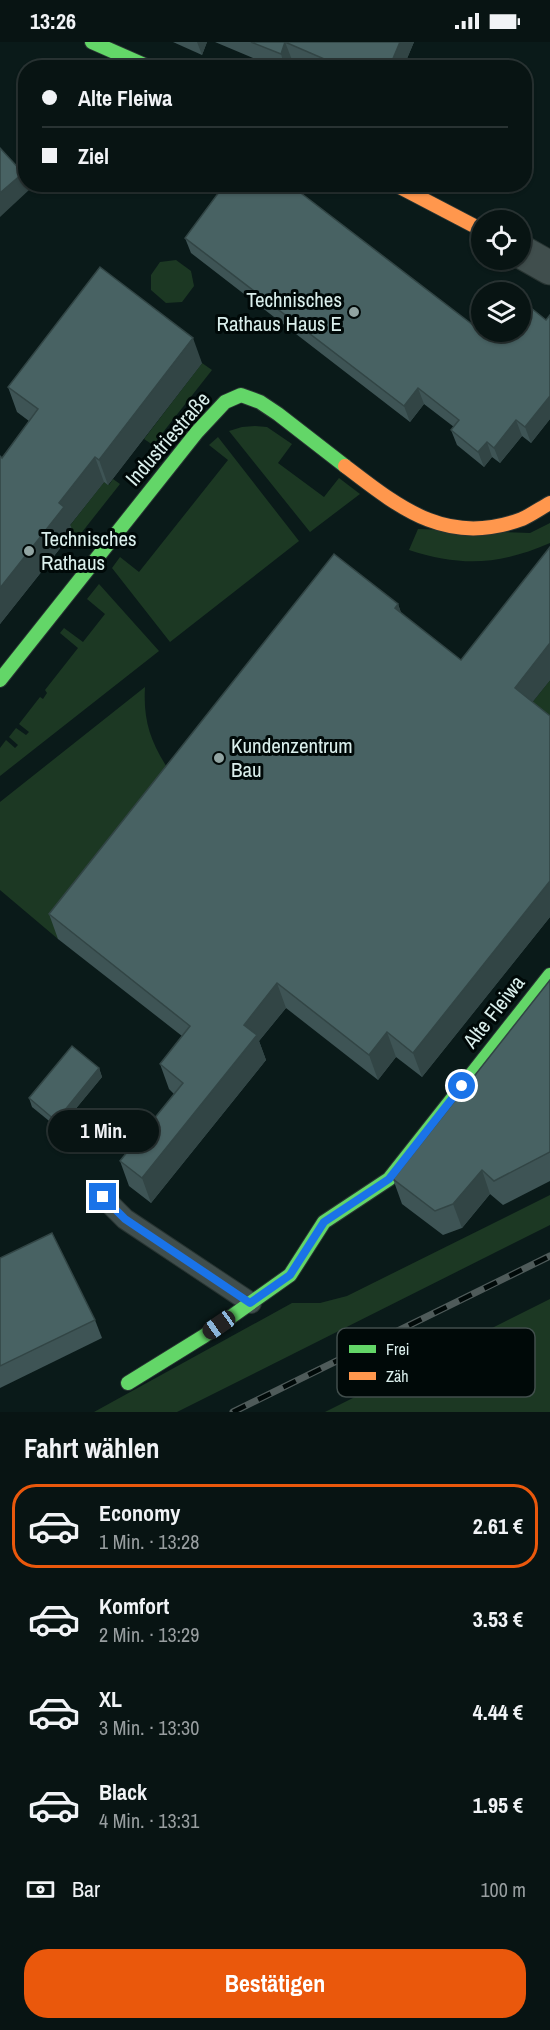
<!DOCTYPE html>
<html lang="de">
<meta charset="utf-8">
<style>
:root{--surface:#081413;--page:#111d1c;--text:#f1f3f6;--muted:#989ea0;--line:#293333;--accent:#ea580c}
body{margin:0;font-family:"Archivo Narrow",sans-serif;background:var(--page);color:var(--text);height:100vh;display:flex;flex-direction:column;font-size:22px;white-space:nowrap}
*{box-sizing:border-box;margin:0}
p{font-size:20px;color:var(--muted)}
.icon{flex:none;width:33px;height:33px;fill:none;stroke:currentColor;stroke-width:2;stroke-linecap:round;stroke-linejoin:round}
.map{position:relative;height:1370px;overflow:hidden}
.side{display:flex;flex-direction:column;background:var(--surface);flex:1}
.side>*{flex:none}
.top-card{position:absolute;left:18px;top:18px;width:514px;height:132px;border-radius:24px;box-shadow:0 2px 4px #0004,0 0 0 2px var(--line);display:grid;align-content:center;height:132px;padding:0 24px;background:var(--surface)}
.controls{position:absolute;left:471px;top:168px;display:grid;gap:12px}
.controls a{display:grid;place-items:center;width:60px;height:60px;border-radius:50%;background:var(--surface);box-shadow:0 2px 4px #0004,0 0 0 2px var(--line);font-size:30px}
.end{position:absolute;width:27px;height:27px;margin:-14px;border:8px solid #1a73e8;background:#fff;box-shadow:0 0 0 3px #fff}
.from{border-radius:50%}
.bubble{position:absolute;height:42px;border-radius:21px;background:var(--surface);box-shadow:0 2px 4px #0004,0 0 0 2px var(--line);font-size:20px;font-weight:700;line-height:42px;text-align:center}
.car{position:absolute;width:18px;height:36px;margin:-18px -9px;border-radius:8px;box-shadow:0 0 4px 2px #0007;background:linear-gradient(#222 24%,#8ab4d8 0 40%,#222 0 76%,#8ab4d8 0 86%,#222 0)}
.top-card b{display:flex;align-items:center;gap:21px;height:57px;font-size:22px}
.top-card b+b{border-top:2px solid var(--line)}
.top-card i{width:15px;height:15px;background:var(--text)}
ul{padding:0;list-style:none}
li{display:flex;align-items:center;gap:18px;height:84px;margin:0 12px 9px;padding:0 12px;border:3px solid transparent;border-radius:24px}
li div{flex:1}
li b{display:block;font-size:22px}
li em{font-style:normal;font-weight:700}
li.on{border-color:var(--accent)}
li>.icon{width:54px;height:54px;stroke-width:1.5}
h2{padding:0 24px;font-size:27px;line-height:72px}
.pay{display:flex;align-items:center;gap:15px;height:66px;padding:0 24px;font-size:22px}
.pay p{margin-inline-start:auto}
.action{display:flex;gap:12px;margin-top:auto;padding:12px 24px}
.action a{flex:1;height:69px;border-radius:24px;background:var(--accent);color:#fff;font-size:24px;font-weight:700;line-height:69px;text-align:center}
.status{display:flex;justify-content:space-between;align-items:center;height:42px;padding:0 30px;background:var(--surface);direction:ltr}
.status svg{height:16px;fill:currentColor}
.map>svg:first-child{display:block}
.green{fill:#1c3823}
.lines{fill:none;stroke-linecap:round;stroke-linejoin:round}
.lane-casing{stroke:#283432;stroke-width:22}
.street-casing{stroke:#283432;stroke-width:35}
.fast-casing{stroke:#283432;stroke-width:16}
.slow-casing{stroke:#283432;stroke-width:16}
.lane{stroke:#404e4d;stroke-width:20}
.street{stroke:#404e4d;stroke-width:33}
.fast{stroke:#63d668;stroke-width:14}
.slow{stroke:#ff974d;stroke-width:14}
.rail-casing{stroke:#4f5b5a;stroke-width:7}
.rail{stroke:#000908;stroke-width:4.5;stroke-dasharray:14;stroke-linecap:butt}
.wall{fill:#3e5455}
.shaded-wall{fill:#324545}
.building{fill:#486263;stroke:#324545;stroke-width:1.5}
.route{stroke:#1a73e8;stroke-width:8}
.poi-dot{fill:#91a4a2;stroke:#000908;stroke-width:2}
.labels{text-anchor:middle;stroke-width:6;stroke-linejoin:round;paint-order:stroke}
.poi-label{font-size:21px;fill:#daefec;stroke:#000908;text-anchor:start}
.street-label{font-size:21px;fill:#daefec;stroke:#000908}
.key{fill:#000908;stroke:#414e4c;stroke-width:1.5}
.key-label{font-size:16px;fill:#daefec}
</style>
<div class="status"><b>13:26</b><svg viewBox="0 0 49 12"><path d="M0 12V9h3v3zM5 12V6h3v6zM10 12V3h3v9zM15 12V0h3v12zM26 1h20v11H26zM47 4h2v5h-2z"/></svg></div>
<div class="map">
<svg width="550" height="1370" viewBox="0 0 550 1370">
<rect width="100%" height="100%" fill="#0a1a19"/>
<g class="green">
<polygon points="176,218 191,229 194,244 182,260 166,261 151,248 151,233 160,220"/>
<polygon points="202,321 212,328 153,403 144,397"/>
<polygon points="255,384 267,385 292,402 278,421 324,455 339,436 360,452 310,490 229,389 242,385"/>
<polygon points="218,395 299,499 170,600 112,526 120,515 139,530 228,418 209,403"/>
<polygon points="113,437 120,442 75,499 69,494 73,490 68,486 104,440 109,443"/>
<path d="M550,481v20c-51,22 -88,24 -141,7l9,-21 112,4z"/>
<polygon points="99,542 159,609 0,734 0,706 6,698 15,706 18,703 9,695 16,686 26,693 29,690 19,682 40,655 43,657 47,651 45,648 78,606 60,591 64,586 83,600 105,572 87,557"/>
<polygon points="550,638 550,692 524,671"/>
<path d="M145,645c-2,35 6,56 25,85l-112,167 -58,-49v-88z"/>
<polygon points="550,1153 550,1183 177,1370 94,1370 292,1261 320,1261 347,1254"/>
<polygon points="550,1257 550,1370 325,1370"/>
</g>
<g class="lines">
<defs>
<polyline id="lane" points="103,1155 125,1177 251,1261"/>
<polyline id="street" points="520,209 550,226"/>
<g id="fast">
<polyline points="92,0 151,26"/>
<polyline points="0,638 197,390 225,360 241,353 260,360 278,372 345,424"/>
<polyline points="128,1341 204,1294 290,1233 324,1180 389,1137 550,933"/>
</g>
<g id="slow">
<polyline points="394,142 482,188"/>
<path d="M345,424c56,43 103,81 177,53 9,-4 19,-11 28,-16"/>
</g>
</defs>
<use href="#lane" class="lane-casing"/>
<use href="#street" class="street-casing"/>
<use href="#fast" class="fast-casing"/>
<use href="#slow" class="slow-casing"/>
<use href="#lane" class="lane"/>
<use href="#street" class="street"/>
<use href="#fast" class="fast"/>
<use href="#slow" class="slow"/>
<defs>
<polyline id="rail" points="233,1370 550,1214"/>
</defs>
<use href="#rail" class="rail-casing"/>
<use href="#rail" class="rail"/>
</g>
<g class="wall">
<polygon points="173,0 207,0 202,13"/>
<polygon points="215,0 414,0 403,26 311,26 292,18 289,26 277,26"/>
<polygon points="185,196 490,296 546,278 550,273 550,377 531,401 522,394 500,421 492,415 484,425 457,403 451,388 454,385 424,362 410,380 191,211"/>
<polygon points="202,321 108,443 104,440 70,483 73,490 0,582 0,414 2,416 29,379 17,370 8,345"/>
<polygon points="550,505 550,638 532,660 550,674 550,875 422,1035 396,1015 378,1038 286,966 259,999 266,1018 151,1161 129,1144 120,1119 174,1052 169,1047 160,1022 182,994 58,897 49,872 398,562 401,571 461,618"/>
<polygon points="550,938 550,1139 503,1163 490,1152 462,1186 443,1193 402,1162 393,1137"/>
<polygon points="99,1026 102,1035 59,1087 32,1065 29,1056"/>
<polygon points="0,1216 95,1278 102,1296 0,1346"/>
</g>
<g class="shaded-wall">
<polygon points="197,0 207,0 202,13"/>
<polygon points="285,0 292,18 289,26 285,26 281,12"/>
<polygon points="400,0 414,0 403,26 389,26"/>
<polygon points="23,131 26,139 26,142 27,142 29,148 0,175 0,151"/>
<polygon points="193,296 202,321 108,443 99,418"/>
<polygon points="418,346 424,362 410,380 404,364"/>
<polygon points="550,354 550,377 531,401 525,385"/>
<polygon points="516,378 522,394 500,421 494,406"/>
<polygon points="487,400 492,415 484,425 478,410"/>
<polygon points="95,415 104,440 70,483 73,490 0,582 0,546 59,461"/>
<polygon points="398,562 407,587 395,566"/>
<polygon points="550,601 550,638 524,671 515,646"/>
<polygon points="550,839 550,875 422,1035 413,1011"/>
<polygon points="277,941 286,966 259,999 266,1018 151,1161 142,1136 244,983"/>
<polygon points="387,990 396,1015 378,1038 369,1013"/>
<polygon points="99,1026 102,1035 59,1087 56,1079"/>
<polygon points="482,1128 490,1152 462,1186 453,1162"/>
</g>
<g class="building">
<polygon points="251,0 400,0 389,26 345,26 285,0 281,12"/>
<polygon points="0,106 23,131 0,151"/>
<polygon points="225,142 289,142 490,296 496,290 520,290 520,259 521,258 546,278 550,273 550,354 525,385 516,378 494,406 487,400 478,410 451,388 459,378 418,346 404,364 185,196"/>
<polygon points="100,225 193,296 99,418 95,415 59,461 64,465 0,546 0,414 2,416 38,367 8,345"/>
<polygon points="550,505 550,601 515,646 550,674 550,839 413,1011 387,990 369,1013 277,941 244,983 257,993 142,1136 120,1119 183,1041 160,1022 190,984 49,872 334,512 398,562 395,566 461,618"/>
<polygon points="550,938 550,1110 494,1139 482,1128 453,1162 435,1169 393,1137"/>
<polygon points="72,1004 99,1026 56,1079 29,1056"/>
<polygon points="52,1191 95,1278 0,1324 0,1216"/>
</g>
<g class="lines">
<polyline class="route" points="103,1155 125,1177 250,1261 290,1233 324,1180 389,1137 462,1044"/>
</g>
<g class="poi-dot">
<circle cx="354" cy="270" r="6"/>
<circle cx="29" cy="509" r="6"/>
<circle cx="219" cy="716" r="6"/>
</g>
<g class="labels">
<g class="poi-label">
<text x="342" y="265" text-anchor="end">Technisches<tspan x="342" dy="24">Rathaus Haus E</tspan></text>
<text x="41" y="504">Technisches<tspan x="41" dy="24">Rathaus</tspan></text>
<text x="231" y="711">Kundenzentrum<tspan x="231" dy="24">Bau</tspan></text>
</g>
<g class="street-label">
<text transform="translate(168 397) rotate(-49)" y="7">Industriestraße</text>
<text transform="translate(494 970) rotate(-52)" y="7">Alte Fleiwa</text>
</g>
</g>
<rect x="337" y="1286" width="198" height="69" rx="9" class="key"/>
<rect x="349" y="1303" width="27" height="8" fill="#63d668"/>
<rect x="349" y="1330" width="27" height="8" fill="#ff974d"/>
<g class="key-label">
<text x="386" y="1313">Frei</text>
<text x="386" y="1340">Zäh</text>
</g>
</svg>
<div class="controls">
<a><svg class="icon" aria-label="locate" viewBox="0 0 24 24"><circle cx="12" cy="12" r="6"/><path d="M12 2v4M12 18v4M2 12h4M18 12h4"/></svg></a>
<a><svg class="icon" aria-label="layers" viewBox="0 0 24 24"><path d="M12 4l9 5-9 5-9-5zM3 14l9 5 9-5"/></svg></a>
</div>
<i class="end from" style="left:462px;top:1044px"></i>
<i class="end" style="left:103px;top:1155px"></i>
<div class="bubble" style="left:48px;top:1068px;width:111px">1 Min.</div>
<i class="car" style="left:219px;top:1283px;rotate:235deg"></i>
<div class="top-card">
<b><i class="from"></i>Alte Fleiwa</b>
<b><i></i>Ziel</b>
</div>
</div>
<section class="side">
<h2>Fahrt wählen</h2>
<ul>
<li class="on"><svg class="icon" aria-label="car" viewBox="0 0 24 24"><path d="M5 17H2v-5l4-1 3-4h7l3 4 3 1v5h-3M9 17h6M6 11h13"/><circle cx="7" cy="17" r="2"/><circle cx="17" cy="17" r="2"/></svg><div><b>Economy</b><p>1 Min. · 13:28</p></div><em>2.61 €</em></li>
<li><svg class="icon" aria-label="car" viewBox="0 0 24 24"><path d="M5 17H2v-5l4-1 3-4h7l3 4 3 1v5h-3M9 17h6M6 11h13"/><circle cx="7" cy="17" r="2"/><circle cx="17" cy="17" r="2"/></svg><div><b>Komfort</b><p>2 Min. · 13:29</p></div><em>3.53 €</em></li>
<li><svg class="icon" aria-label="car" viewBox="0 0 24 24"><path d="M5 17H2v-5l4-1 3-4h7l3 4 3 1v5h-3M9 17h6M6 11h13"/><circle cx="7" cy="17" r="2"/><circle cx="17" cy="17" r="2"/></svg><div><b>XL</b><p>3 Min. · 13:30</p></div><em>4.44 €</em></li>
<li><svg class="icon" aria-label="car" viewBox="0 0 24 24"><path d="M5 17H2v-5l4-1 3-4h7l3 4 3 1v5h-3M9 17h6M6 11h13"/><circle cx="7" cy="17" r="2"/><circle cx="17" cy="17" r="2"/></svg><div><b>Black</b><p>4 Min. · 13:31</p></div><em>1.95 €</em></li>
</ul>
<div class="pay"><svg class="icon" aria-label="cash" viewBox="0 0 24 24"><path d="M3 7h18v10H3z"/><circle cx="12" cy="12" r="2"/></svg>Bar<p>100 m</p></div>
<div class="action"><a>Bestätigen</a></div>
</section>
